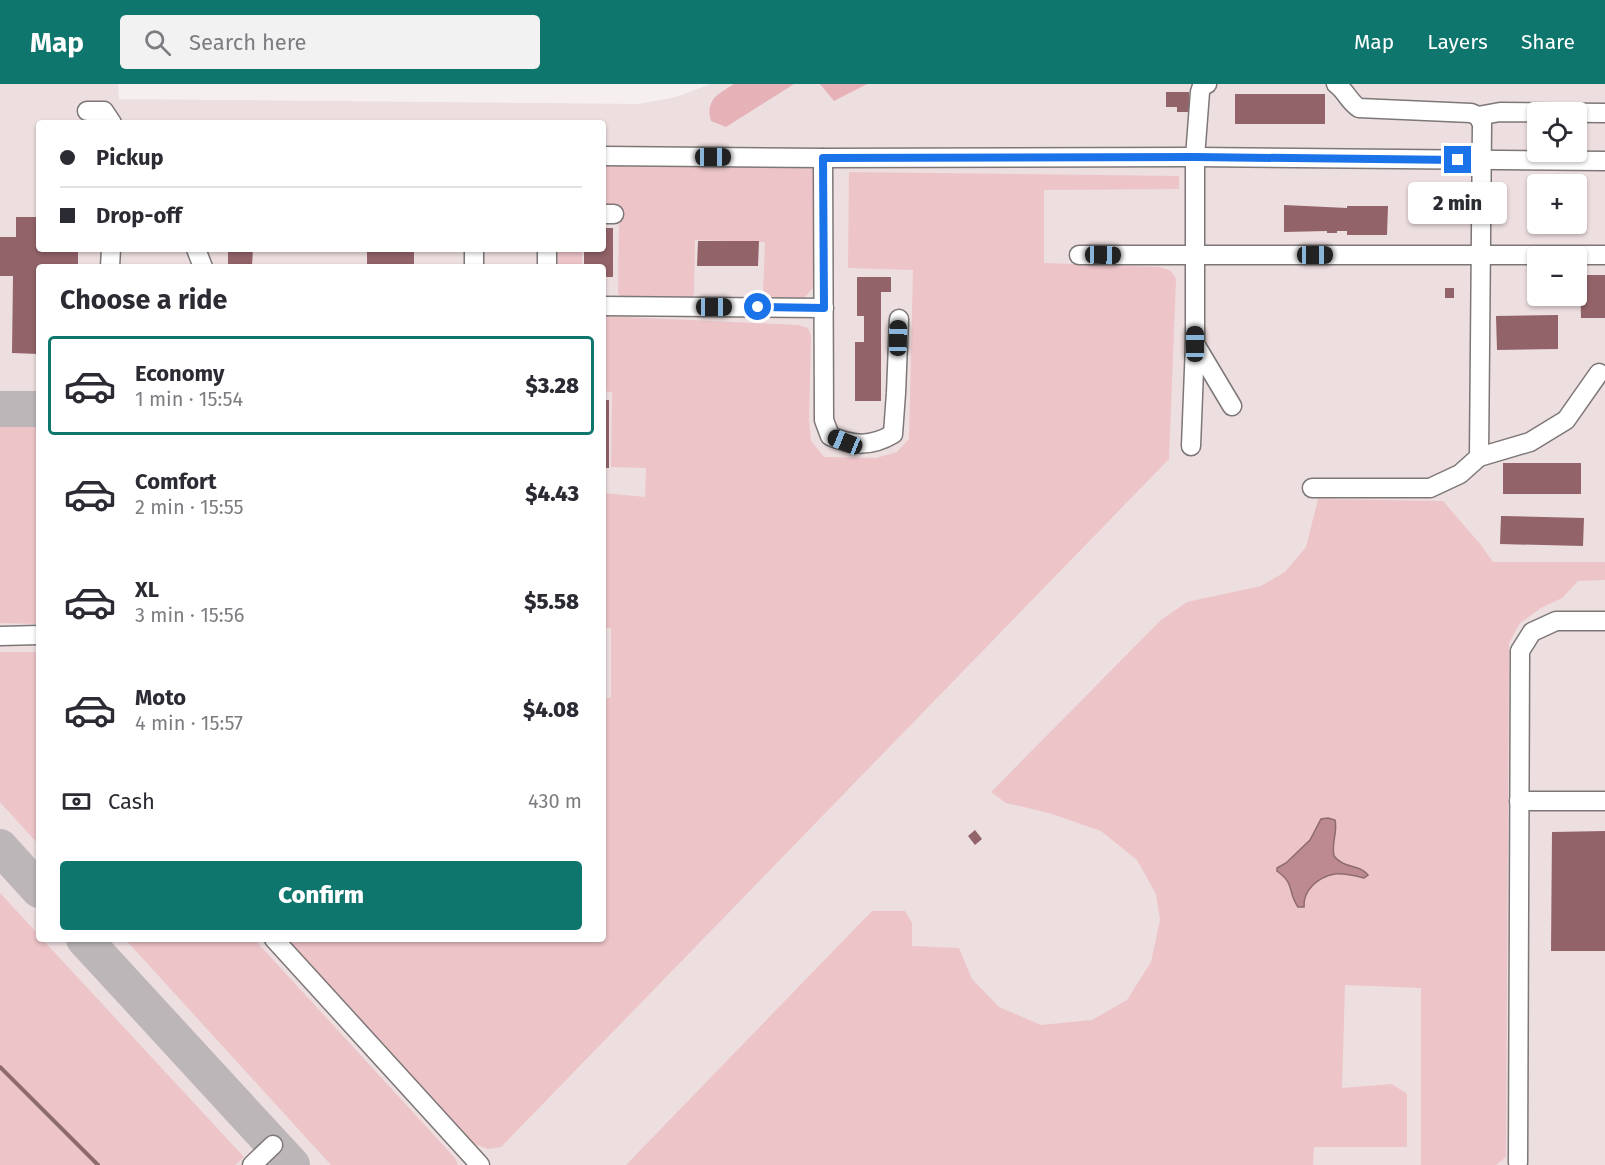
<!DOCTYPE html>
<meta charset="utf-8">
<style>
:root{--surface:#fff;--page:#f2f2f3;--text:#2b2b33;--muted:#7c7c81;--line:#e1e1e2;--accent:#0f766e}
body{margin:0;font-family:"Fira Sans",sans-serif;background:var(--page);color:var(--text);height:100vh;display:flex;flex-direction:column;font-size:22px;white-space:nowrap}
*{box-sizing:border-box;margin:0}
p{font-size:20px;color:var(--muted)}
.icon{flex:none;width:33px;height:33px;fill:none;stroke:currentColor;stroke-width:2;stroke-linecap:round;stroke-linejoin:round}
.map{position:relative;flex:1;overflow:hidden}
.details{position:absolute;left:36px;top:180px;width:570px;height:678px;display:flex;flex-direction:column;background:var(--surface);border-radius:6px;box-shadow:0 2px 4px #0004}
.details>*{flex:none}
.banner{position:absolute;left:36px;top:36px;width:570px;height:132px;border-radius:6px;box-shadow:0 2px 4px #0004;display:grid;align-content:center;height:132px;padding:0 24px;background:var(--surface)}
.fabs{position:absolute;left:1527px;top:18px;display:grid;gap:12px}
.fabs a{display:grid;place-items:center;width:60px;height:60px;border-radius:6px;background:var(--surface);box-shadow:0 2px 4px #0004;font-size:30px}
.end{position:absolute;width:27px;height:27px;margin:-14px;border:8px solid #1a73e8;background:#fff;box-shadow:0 0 0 3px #fff}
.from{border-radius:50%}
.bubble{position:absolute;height:42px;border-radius:6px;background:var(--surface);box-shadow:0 2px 4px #0004;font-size:20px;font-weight:800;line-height:42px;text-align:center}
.car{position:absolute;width:18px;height:36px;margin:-18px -9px;border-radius:8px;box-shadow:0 0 4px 2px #0007;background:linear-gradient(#222 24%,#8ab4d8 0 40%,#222 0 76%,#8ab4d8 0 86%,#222 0)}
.banner b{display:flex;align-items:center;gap:21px;height:57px;font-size:22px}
.banner b+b{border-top:2px solid var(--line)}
.banner i{width:15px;height:15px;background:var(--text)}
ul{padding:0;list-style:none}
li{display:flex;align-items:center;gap:18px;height:99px;margin:0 12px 9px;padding:0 12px;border:3px solid transparent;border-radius:6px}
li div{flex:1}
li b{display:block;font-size:22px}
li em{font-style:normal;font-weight:800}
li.active{border-color:var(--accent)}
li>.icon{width:54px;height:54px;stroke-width:1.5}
h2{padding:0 24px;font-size:27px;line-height:72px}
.pay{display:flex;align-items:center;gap:15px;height:66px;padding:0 24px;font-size:22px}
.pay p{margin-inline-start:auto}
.action{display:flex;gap:12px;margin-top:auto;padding:12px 24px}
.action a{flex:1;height:69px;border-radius:6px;background:var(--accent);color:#fff;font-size:24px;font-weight:800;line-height:69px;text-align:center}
header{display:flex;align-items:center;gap:36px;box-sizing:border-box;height:84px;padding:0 30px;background:var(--accent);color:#fff}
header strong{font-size:28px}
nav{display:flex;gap:33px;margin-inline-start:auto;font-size:21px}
.search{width:420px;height:54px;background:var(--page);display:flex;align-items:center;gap:15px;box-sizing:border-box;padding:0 21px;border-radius:6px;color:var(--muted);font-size:22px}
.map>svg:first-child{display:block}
.built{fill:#eddedf;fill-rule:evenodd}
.green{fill:#edc4c8}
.forest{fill:#e6b2b8}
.water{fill:#bc8a90;stroke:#8e6b6f;stroke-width:1.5}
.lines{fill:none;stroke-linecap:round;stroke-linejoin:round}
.stream{stroke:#8e6b6f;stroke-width:4}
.taxiway{stroke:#bcb6b8;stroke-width:36}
.building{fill:#926369}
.minor-casing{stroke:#7d7777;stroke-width:21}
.minor{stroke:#fff;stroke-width:18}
.route{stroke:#1a73e8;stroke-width:8}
</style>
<header>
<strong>Map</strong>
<div class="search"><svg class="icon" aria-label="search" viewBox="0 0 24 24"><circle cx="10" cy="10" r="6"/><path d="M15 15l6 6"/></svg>Search here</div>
<nav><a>Map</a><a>Layers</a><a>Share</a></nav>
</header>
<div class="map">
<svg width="1605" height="1081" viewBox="0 0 1605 1081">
<rect width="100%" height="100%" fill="#f6eff0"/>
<path class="built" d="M0,0h118l1,15 520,5 37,-7 35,-13h894v1081h-1605zM1538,28h38v40h-38zM39,39h564v126h-564zM1538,100h38v40h-38zM1538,172h38v40h-38zM39,183h564v672h-564z"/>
<g class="green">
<polygon points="804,81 813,85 817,92 816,186 814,203 805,213 794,219 767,217 763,210 765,158 695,156 694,210 691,215 622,215 618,209 619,125 603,124 603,82"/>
<polygon points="849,88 1179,92 1179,105 1044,106 1044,179 1160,183 1171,187 1176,195 1169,375 501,1063 488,1065 471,1059 286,855 603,855 603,616 611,613 611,544 603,544 603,409 645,413 646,384 611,383 612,308 603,307 603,232 798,241 808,244 811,252 809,335 811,357 824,373 876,374 897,368 909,355 913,186 848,184"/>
<polygon points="558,165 582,165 582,183 557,183"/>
<polygon points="0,343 39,343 39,540 0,539"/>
<polygon points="1318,415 1443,417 1481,461 1493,478 1605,478 1605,496 1578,497 1562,514 1541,524 1520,539 1509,559 1506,1073 1496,1081 1421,1081 1421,904 1345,901 1342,1004 1392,1000 1407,1010 1407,1063 1314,1063 1313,1081 626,1081 872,827 905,827 912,839 912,862 959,864 972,895 999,923 1041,941 1092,936 1127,916 1151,878 1160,836 1156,810 1137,776 1101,747 1049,729 1006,719 991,708 1161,536 1187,518 1261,502 1285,488 1306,463"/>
<polygon points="0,568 39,568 39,761 0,718"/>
<polygon points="0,809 39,851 39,855 42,855 244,1073 235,1081 0,1081"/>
<polygon points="125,855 254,855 455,1074 458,1081 331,1081"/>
</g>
<g class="forest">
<path d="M734,0h60l-68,43 -15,-6c-6,-21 7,-27 23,-37z"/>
<polygon points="820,0 867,0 834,17"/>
</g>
<path class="water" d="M1328,734l7,2c3,12 -4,23 -1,36 10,13 26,8 34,19l-4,3c-8,-2 -20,-5 -29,-4 -17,3 -32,16 -31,33h-6c-11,-16 -2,-22 -21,-36v-3l9,-5 24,-23 11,-21z"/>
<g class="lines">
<polyline class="stream" points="0,983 98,1081"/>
<g class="taxiway">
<polyline points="0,325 39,325"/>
<polyline points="0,763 39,806"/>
<polyline points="84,855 292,1081"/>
</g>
</g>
<g class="building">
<polygon points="1166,8 1189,8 1189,28 1177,28 1177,23 1166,23"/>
<rect x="1235" y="10" width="90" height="30"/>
<polygon points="1284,121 1347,124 1347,122 1388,122 1387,151 1347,151 1347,147 1337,147 1337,149 1327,149 1327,147 1284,148"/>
<polygon points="16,133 39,133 39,165 78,165 78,183 39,183 39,270 12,269 13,192 0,192 0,153 16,153"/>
<polygon points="603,144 613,144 613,193 603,193 603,183 584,183 584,165 603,165"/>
<polygon points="698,157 759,157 758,182 697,182"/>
<polygon points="228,165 253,165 252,181 228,181"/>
<rect x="367" y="165" width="47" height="18"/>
<polygon points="1580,191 1605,191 1605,234 1581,234"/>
<polygon points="857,193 891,193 891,208 881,208 881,317 855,317 855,258 864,258 864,232 857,232"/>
<rect x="1445" y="204" width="9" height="10"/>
<polygon points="1558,231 1558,265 1497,266 1496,232"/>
<rect x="603" y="316" width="6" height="68"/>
<rect x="1503" y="379" width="78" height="31"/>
<polygon points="1501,432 1584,434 1583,462 1500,460"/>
<polygon points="975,746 982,755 975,761 968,752"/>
<polygon points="1605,747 1605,867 1551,867 1552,748"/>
</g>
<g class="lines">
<defs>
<g id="minor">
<polyline points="1207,0 1202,2 1200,8 1195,73 1195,260 1232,322"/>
<polyline points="87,27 104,27 112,39"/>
<polyline points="1478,32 1500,28 1605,29"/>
<polyline points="603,72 823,74 1195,73 1605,77"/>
<path d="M823,74l1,262 6,16c23,10 41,11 63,-2l3,-41 3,-74"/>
<polyline points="603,130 614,130"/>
<polyline points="196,165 203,183"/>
<polyline points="1079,171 1605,171"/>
<polyline points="110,183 111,165"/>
<polyline points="474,183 474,165"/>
<polyline points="547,183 547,165"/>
<polyline points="603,222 824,224"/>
<polyline points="1191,362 1195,260"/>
<polyline points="1479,373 1530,358 1566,336 1599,289"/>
<path d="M1312,404h118l30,-14 19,-17 3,-333 -4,-8 -7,-3 -112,-5c-10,-6 -13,-17 -23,-24"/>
<polyline points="0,552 39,551"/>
<polyline points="1519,717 1605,717"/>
<polyline points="274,855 480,1081"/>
<polyline points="1518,1078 1520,567 1532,548 1556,537 1605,537"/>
<polyline points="252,1081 273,1061"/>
</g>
</defs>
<use href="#minor" class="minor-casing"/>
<use href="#minor" class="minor"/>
</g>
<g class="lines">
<polyline class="route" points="758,223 824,224 823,74 1195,73 1458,76"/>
</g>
</svg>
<div class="fabs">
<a><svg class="icon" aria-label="locate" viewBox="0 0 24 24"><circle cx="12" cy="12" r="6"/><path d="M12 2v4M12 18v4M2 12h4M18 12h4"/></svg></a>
<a>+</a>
<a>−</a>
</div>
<i class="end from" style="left:758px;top:223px"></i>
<i class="end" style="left:1458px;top:76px"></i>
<div class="bubble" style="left:1408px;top:98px;width:99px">2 min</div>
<i class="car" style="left:713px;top:73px;rotate:90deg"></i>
<i class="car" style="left:1103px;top:171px;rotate:91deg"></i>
<i class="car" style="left:1315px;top:171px;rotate:90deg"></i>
<i class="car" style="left:714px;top:223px;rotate:90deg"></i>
<i class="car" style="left:898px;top:254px;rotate:1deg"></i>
<i class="car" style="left:1195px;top:260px;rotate:0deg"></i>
<i class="car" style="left:845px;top:358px;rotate:292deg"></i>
<div class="banner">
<b><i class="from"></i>Pickup</b>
<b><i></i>Drop-off</b>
</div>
<section class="details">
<h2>Choose a ride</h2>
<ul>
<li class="active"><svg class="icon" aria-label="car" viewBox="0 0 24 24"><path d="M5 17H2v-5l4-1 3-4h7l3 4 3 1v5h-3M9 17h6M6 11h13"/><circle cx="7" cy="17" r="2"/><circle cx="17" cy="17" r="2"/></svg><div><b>Economy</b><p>1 min · 15:54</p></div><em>$3.28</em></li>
<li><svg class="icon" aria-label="car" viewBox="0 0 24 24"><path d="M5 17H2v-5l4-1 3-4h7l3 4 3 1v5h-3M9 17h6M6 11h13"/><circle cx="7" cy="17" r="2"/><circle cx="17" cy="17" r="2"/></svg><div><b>Comfort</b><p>2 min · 15:55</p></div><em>$4.43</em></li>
<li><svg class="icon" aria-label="car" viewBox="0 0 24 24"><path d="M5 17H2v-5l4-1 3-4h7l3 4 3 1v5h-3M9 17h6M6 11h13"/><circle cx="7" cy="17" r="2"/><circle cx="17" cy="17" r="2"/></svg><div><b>XL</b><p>3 min · 15:56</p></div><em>$5.58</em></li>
<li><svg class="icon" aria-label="car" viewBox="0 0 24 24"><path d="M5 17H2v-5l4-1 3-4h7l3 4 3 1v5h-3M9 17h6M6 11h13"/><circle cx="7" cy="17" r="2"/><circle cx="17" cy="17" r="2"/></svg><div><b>Moto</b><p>4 min · 15:57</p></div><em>$4.08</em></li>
</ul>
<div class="pay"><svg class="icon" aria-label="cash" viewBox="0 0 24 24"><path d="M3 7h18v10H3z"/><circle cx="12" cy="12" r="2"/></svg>Cash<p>430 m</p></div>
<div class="action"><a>Confirm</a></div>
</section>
</div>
